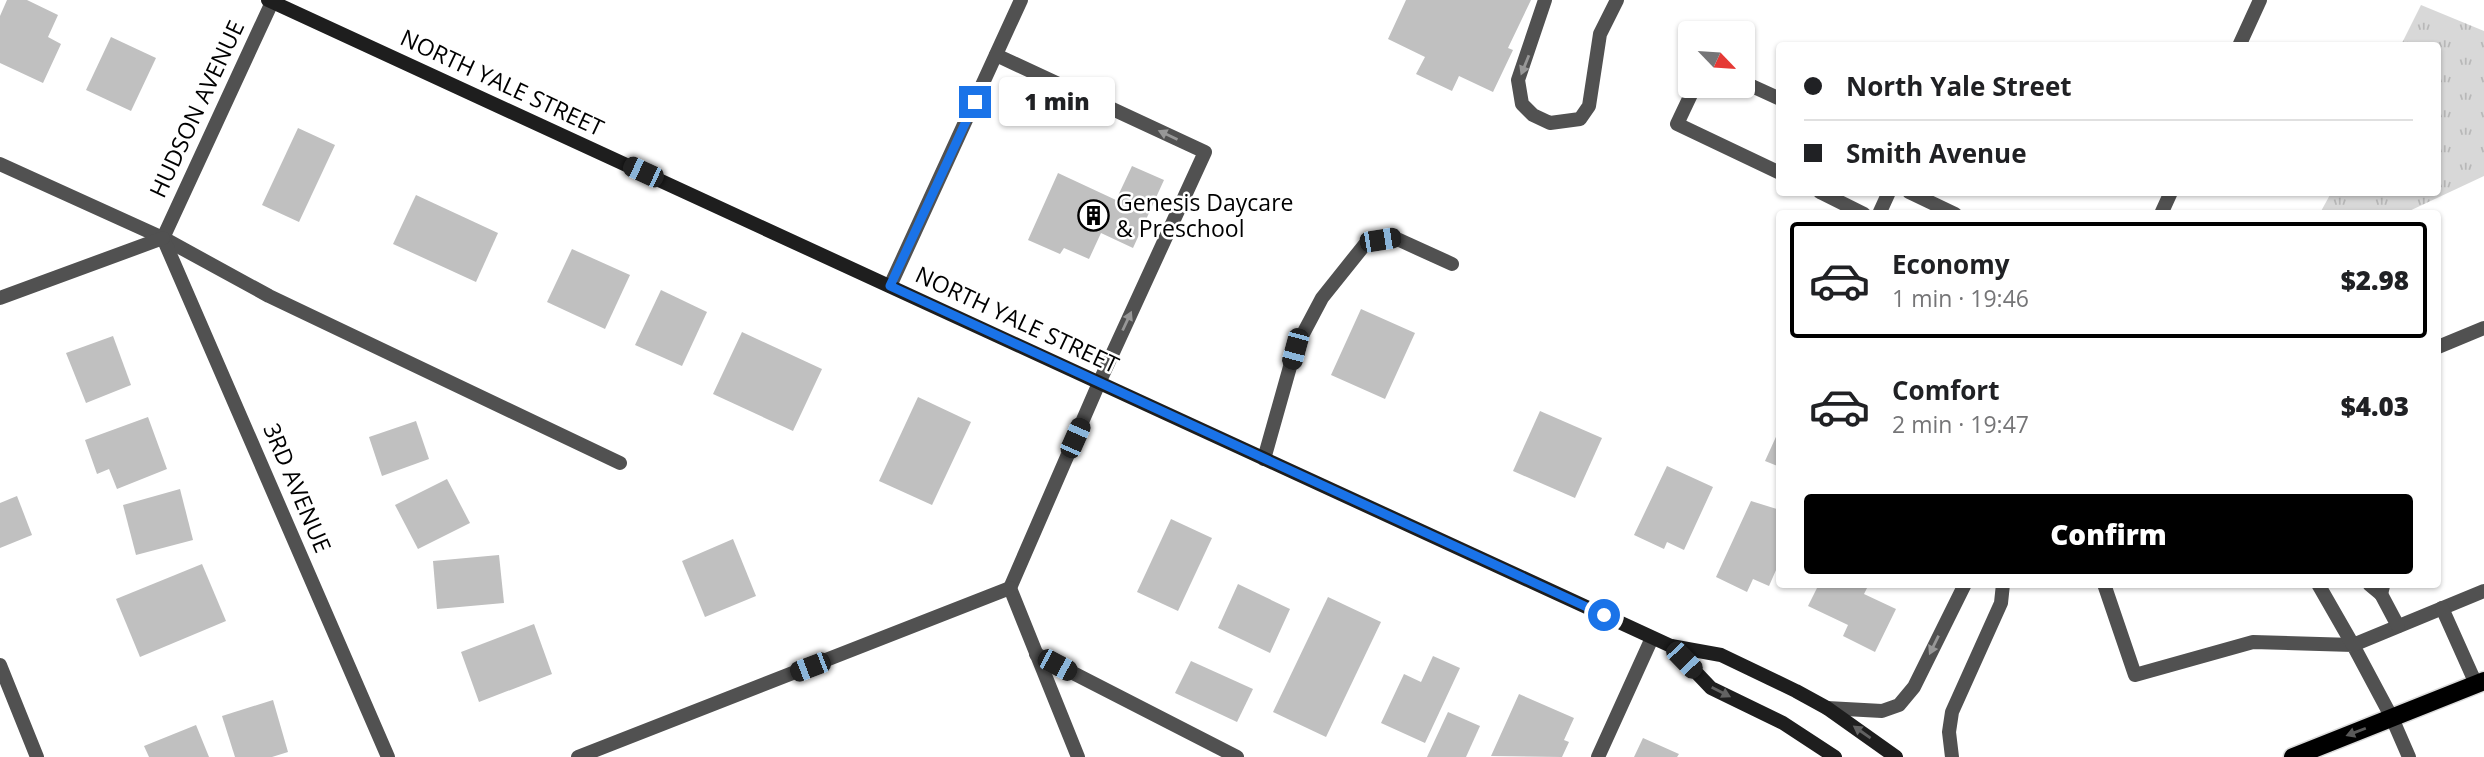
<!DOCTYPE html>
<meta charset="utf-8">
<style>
:root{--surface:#fff;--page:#f2f2f2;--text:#202124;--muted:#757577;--line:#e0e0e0;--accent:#000}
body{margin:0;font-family:"Open Sans",sans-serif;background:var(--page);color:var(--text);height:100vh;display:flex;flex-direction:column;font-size:26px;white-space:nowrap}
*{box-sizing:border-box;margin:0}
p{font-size:23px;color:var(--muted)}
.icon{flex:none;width:38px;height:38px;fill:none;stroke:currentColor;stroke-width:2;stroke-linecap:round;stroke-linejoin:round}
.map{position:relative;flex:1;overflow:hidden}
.sheet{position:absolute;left:1776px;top:210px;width:665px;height:378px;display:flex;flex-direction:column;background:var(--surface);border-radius:7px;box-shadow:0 2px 5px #0004}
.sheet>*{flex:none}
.guide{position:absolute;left:1776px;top:42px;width:665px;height:154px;border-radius:7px;box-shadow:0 2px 5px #0004;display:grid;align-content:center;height:154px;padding:0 28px;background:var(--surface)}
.needle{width:46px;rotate:115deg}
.fabs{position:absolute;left:1678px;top:21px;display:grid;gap:14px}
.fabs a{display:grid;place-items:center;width:77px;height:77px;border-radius:7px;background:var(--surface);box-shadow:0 2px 5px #0004;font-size:35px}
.end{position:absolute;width:32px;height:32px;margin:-16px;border:9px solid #1a73e8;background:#fff;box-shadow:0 0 0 4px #fff}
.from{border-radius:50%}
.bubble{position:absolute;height:49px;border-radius:7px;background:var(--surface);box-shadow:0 2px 5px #0004;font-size:23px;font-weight:800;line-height:49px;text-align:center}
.car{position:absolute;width:21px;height:42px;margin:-21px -10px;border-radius:9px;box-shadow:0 0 5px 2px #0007;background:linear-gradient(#222 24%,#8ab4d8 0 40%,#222 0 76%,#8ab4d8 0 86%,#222 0)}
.guide b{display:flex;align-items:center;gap:24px;height:66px;font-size:26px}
.guide b+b{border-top:2px solid var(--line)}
.guide i{width:18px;height:18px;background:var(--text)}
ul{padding:12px 0 0;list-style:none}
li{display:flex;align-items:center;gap:21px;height:116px;margin:0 14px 10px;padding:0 14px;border:4px solid transparent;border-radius:7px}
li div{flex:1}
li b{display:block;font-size:26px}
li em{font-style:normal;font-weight:800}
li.on{border-color:var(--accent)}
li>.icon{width:63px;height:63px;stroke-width:1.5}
.cta{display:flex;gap:14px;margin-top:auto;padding:14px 28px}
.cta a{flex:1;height:80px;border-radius:7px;background:var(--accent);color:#fff;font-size:28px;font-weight:800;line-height:80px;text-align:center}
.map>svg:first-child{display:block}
.grass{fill:url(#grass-tufts)}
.building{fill:#c0c0c0}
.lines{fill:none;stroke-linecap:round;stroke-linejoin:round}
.primary-casing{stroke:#dbdbdb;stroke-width:21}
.service{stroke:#515151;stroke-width:14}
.minor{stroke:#515151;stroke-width:14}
.tertiary{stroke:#515151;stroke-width:14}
.secondary{stroke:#1e1e1e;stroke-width:14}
.primary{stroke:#000;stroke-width:18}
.oneway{fill:#979797}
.oneway2{fill:#626262}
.oneway3{fill:#595959}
.route{stroke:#1a73e8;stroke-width:9}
.labels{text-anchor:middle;stroke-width:5;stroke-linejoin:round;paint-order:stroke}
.street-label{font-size:23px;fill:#000;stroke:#fff}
.poi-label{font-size:23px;fill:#000;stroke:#fff;text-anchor:start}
</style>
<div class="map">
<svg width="2484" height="757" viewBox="0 0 2484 757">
<defs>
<pattern id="grass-tufts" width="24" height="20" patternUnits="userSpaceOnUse" patternTransform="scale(1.75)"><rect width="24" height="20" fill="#d8d8d8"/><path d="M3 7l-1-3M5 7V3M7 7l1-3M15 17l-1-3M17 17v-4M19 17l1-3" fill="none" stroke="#b8b8b8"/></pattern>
</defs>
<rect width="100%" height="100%" fill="#fff"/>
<polygon class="grass" points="2421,5 2484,31 2484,176 2405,213 2320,213 2331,193 2438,192 2438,46 2401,45"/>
<g class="building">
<polygon points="7,0 27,0 58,15 48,37 61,44 43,83 0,63 0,16"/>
<polygon points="1406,0 1531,0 1508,48 1513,50 1493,92 1459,76 1452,91 1416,74 1425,57 1388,39"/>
<polygon points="111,37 156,58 131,111 86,90"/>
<polygon points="298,128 335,145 299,222 262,205"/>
<polygon points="1132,166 1164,180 1133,248 1101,233 1089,259 1064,248 1060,254 1028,240 1058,173 1116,200"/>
<polygon points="416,195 498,233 476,282 393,244"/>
<polygon points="572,249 630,275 605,329 547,302"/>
<polygon points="661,290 707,312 682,366 635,345"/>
<polygon points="1361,309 1415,333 1385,399 1331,375"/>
<polygon points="742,332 822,369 793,431 713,394"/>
<polygon points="113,336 131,385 86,403 66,353"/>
<polygon points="918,397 971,422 932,505 879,481"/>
<polygon points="1540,411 1602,438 1575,498 1513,471"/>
<polygon points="148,417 167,469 117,489 109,469 97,474 85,440"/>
<polygon points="416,421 429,459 382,476 369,437"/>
<polygon points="1780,428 1780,467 1765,461"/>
<polygon points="1667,466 1713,487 1684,550 1667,542 1664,549 1634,535"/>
<polygon points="447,479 470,523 418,549 395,505"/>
<polygon points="180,489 193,540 136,555 123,505"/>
<polygon points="17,496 32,535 0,548 0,503"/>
<polygon points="1751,501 1780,510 1780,561 1769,586 1753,579 1747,592 1716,577"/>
<polygon points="1171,519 1212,538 1178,611 1137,592"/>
<polygon points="733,539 756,596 705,617 682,561"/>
<polygon points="499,555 504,603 437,609 433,561"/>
<polygon points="202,564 226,621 140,657 116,599"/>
<polygon points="1238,584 1290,609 1270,653 1218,628"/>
<polygon points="1819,584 1869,584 1864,594 1896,609 1875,652 1843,636 1848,625 1808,606"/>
<polygon points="1328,597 1381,622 1326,737 1273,712"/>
<polygon points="534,624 552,674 479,702 461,652"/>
<polygon points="1433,656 1460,668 1425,743 1381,723 1404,674 1421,682"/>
<polygon points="1191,661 1253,689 1237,722 1175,693"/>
<polygon points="1519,694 1574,718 1564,740 1569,742 1562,757 1491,756"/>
<polygon points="273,700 288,752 272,757 235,757 222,716"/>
<polygon points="1448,712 1480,726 1466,757 1427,757"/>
<polygon points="196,725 209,757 149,757 144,746"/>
<polygon points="1643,738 1679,754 1677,757 1634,757"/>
</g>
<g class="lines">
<defs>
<polyline id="primary" points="2293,757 2484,681"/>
</defs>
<use href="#primary" class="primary-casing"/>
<g class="service">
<polyline points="1545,0 1518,80 1522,104 1533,115 1550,123 1580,119 1589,106 1600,34 1617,0"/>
<polyline points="996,55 1205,152 1099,383"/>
<polyline points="0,164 163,238 269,296 620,463"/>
<polyline points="1264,459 1295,349 1322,298 1366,243 1395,238 1452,264"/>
<polyline points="2104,584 2135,675 2253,642 2353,645 2392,718 2409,757"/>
<polyline points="2318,584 2353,645 2484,591"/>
<polyline points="2369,584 2381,594 2383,586"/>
<polyline points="2381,594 2398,626"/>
<polyline points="2442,608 2476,684"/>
<polyline points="1036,654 1237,757"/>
<polyline points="0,665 37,757"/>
<polyline points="1598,757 1652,638"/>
</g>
<g class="minor">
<polyline points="1743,82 1780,99"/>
<polyline points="1695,86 1677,124 1780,173"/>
<polyline points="1820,192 1864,214"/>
<polyline points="1909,192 1955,214"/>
<polyline points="1879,214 1889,192"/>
<polyline points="163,238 388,757"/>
<polyline points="163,238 273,0"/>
<polyline points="890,286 1021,0"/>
<polyline points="0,298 163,238"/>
<polyline points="2438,347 2484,328"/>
<polyline points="1010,588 1099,383"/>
<polyline points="1010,588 1078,757"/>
<polyline points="578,757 1010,588"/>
</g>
<g class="tertiary">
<polyline points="2239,46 2260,0"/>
<polyline points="2161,214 2171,192"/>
<polyline points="1827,708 1882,711 1899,705 1914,687 1965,584"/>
<polyline points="1952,757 1949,732 1952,712 2001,603 2003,584"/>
</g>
<g class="secondary">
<polyline points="268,0 1671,646 1721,655 1796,691 1827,708 1896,757"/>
<polyline points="1671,646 1711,688 1783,723 1835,757"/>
</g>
<use href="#primary" class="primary"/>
</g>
<defs><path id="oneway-solid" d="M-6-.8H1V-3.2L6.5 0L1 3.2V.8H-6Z" transform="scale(1.75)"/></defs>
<g class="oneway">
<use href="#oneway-solid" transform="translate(1525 65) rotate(112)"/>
<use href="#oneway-solid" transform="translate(1168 135) rotate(-155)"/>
<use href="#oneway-solid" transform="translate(1127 321) rotate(-65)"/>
<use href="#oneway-solid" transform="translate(1934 645) rotate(116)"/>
</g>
<g class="oneway2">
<use href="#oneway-solid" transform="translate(1721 692) rotate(27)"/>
<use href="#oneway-solid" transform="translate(1862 732) rotate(-145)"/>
</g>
<use class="oneway3" href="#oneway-solid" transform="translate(2356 732) rotate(159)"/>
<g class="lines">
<polyline class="route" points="975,102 890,286 1604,615"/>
</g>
<defs>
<symbol id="building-ring" viewBox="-11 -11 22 22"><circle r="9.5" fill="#fff" stroke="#000" stroke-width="1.5"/><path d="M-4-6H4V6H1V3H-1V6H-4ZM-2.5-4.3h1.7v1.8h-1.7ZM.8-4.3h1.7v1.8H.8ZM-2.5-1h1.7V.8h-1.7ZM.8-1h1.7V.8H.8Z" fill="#000"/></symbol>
</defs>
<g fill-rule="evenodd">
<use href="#building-ring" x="1076" y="198" width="35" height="35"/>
</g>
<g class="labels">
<g class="street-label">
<text transform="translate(502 83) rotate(25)" y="8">NORTH YALE STREET</text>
<text transform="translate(197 109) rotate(-65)" y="8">HUDSON AVENUE</text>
<text transform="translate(1017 320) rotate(25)" y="8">NORTH YALE STREET</text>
<text transform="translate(297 488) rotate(67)" y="8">3RD AVENUE</text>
</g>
<g class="poi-label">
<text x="1116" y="211">Genesis Daycare<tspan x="1116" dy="26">&amp; Preschool</tspan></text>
</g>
</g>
</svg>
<div class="fabs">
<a><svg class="needle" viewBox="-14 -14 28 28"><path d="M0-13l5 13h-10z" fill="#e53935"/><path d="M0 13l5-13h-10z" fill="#757577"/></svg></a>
</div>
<i class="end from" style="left:1604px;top:615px"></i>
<i class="end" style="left:975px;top:102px"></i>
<div class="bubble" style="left:999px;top:77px;width:116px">1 min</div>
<i class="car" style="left:643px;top:172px;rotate:295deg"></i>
<i class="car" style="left:1380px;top:240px;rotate:81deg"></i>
<i class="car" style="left:1295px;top:349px;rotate:195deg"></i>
<i class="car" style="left:1075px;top:438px;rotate:24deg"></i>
<i class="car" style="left:1684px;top:660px;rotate:136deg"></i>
<i class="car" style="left:1057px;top:665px;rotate:118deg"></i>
<i class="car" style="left:810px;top:667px;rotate:249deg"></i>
<div class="guide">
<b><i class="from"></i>North Yale Street</b>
<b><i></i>Smith Avenue</b>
</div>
<section class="sheet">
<ul>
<li class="on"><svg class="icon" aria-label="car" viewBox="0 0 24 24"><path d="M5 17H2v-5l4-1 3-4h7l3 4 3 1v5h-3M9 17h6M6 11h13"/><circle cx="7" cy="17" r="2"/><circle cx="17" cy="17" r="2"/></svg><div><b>Economy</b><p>1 min · 19:46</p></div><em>$2.98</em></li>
<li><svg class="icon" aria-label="car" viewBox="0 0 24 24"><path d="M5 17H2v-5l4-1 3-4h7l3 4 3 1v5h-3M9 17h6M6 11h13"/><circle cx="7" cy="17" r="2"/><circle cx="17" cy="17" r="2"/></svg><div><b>Comfort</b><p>2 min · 19:47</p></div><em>$4.03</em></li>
</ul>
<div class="cta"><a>Confirm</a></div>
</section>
</div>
